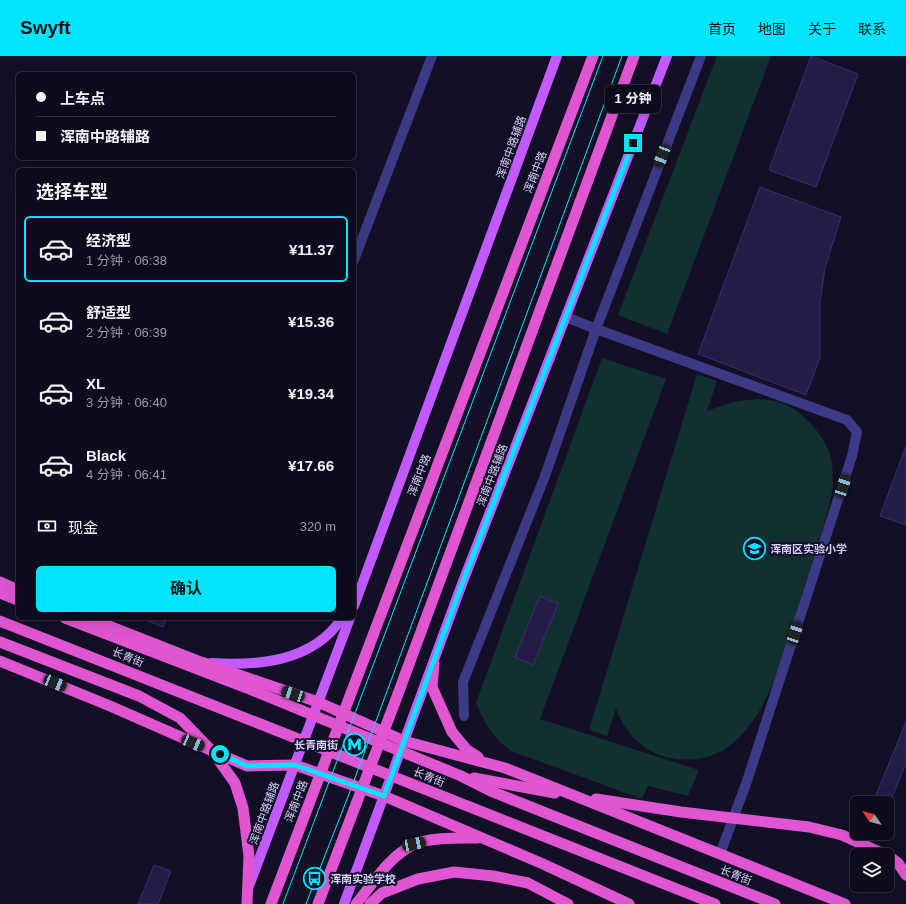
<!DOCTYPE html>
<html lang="zh">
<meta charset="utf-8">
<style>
:root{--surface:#0e0b1c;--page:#1c1929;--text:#f1f3f6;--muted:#9b9ba3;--line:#2e2b3b;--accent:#00e5ff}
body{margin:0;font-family:Helvetica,"Noto Sans SC",sans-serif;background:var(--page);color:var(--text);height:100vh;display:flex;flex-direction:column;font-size:15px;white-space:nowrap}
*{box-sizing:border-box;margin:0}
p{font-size:13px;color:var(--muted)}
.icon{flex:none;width:22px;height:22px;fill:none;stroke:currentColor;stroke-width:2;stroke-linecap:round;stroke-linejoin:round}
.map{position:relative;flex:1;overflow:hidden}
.panel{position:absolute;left:16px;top:112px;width:340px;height:452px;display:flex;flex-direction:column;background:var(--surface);border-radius:6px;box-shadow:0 4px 16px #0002,0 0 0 1px var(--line)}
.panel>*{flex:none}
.hud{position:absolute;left:16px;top:16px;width:340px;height:88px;border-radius:6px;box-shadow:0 4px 16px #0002,0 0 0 1px var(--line);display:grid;align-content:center;height:88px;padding:0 20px;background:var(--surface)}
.needle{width:26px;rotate:305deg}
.tools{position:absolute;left:850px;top:740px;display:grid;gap:8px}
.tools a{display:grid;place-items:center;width:44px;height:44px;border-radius:6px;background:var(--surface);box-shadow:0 4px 16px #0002,0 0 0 1px var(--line);font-size:20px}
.end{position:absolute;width:18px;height:18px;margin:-9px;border:5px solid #00e5ff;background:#111;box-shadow:0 0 0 2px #111}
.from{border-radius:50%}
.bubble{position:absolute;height:28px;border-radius:6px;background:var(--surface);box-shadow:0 4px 16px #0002,0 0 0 1px var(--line);font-size:13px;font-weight:700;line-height:28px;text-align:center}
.car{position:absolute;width:12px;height:24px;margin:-12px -6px;border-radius:5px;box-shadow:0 0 3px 1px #0007;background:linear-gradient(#222 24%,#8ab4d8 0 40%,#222 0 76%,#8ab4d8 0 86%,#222 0)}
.hud b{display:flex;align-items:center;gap:14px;height:38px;font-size:15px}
.hud b+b{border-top:1px solid var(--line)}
.hud i{width:10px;height:10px;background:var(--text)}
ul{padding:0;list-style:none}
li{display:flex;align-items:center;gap:12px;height:66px;margin:0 8px 6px;padding:0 12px;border:2px solid transparent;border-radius:6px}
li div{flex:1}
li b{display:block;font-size:15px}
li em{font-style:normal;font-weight:700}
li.active{border-color:var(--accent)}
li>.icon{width:36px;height:36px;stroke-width:1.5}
h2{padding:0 20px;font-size:18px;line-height:48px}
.pay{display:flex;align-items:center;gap:10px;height:44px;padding:0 20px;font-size:15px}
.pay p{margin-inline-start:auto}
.cta{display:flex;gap:8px;margin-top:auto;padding:8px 20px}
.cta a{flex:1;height:46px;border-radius:6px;background:var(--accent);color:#111;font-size:16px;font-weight:700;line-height:46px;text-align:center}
header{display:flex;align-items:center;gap:24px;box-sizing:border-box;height:56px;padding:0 20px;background:var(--accent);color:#111}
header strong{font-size:19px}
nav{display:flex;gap:22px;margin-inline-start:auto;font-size:14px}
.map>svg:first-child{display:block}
.green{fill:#12302f}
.building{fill:#241b47;stroke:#3b2d73}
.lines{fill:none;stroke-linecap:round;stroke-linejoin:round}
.service{stroke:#3d3a85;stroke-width:10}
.primary{stroke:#c25bff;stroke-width:10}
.trunk{stroke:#e055d1;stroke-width:11}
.tram{stroke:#00e5ff;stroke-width:1}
.route{stroke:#00e5ff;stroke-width:5}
.labels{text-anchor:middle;stroke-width:4;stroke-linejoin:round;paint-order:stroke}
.street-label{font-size:11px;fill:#d9d4ff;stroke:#130f26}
.poi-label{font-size:11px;font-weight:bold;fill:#d9d4ff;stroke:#130f26;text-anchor:start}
</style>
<header>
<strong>Swyft</strong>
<nav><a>首页</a><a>地图</a><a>关于</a><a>联系</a></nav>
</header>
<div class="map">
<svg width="906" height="848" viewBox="0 0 906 848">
<rect width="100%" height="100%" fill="#130f26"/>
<g class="green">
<polygon points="717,0 771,0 667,278 618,259"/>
<path d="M602,302l64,21 -126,340 159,51 -11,26 -40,-10 -6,13 -131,-48c-18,-13 -26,-27 -35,-48z"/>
<path d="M697,318l20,7 -10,30c20,-8 40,-14 62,-11 26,3 51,28 60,52 4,12 4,24 4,36 -7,36 -20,70 -31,105 -19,61 -42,182 -131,165 -28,-5 -46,-25 -55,-50l-9,28 -18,-6z"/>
</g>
<g class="building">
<polygon points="811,0 858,18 816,131 769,114"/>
<polygon points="760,131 841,161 825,212 820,246 820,302 806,339 698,298"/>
<polygon points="906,390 906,469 880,460"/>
<polygon points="540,540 558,548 533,609 515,601"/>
<polygon points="141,562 167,562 163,571"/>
<polygon points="906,666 906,707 889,749 883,747 885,742 876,739"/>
<polygon points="154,809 171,815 158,848 138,848"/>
</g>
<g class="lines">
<g class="service">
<polyline points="701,0 596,273 847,364 857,376 852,400 747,725 720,798"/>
<polyline points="354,204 432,0"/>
<polyline points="464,660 463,626 545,420 596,273 566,261"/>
</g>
<g class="primary">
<polyline points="354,550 557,0"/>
<path d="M211,607c47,3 102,-1 131,-45"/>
<polyline points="249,830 350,562"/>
<polyline points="344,848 462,528 667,0"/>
</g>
<g class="trunk">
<polyline points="0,526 18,534"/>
<polyline points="0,537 18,544"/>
<polyline points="65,562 247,632 461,720 493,736 775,848"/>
<polyline points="89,562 201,606 318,646 404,685 505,712 845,848"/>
<polyline points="0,565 715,848"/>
<polyline points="0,586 139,640 180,662 212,695 235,727 243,752 249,800 247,848"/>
<polyline points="0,605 110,650 247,710 295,709 384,740 543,808 629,848"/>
<polyline points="434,607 432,631 452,676 467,694 478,701"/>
<polyline points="474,722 555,737"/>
<polyline points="596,743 681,756 809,771 842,779 886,799"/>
<polyline points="887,799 898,807 906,819"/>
<polyline points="271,848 593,0"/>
<polyline points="318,848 395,646 634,0"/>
<path d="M356,848c17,-20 32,-47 57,-59 15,-8 47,-7 64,-7"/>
<polyline points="370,848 382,837 418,823 454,816 493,820 528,827 568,848"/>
</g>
<g class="tram">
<polyline points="283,848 603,0"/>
<polyline points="306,848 349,738 622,0"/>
</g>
</g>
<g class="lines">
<polyline class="route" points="220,698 247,710 295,709 384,740 462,528 633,87"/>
</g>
<defs>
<symbol id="school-ring" viewBox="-11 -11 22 22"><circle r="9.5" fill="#130f26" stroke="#00e5ff" stroke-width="1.5"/><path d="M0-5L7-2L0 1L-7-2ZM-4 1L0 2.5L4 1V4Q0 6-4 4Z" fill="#00e5ff"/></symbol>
<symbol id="metro-ring" viewBox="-11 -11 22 22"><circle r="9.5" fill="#130f26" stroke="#00e5ff" stroke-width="1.5"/><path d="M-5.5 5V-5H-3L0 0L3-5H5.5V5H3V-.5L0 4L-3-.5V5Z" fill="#00e5ff"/></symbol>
<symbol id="bus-ring" viewBox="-11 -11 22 22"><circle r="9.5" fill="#130f26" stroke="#00e5ff" stroke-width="1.5"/><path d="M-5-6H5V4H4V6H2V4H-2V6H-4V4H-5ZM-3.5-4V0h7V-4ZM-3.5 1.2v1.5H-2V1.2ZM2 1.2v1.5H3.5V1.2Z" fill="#00e5ff"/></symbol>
</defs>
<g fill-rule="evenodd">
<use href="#school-ring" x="742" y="480" width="25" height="25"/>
<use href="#metro-ring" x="342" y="676" width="25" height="25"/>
<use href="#bus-ring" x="302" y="810" width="25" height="25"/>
</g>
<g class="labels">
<g class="street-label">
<text transform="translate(511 91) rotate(-70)" y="4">浑南中路辅路</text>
<text transform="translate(535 116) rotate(-69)" y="4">浑南中路</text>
<text transform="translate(419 419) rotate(-69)" y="4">浑南中路</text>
<text transform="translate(492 419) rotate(-69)" y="4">浑南中路辅路</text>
<text transform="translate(128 601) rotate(22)" y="4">长青街</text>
<text transform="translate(429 721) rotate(22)" y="4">长青街</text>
<text transform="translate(296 745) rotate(-69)" y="4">浑南中路</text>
<text transform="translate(264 757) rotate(-70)" y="4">浑南中路辅路</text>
<text transform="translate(736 819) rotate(22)" y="4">长青街</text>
</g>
<g class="poi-label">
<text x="770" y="497">浑南区实验小学</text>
<text x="338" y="693" text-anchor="end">长青南街</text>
<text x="330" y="827">浑南实验学校</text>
</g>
</g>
</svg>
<div class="tools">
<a><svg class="needle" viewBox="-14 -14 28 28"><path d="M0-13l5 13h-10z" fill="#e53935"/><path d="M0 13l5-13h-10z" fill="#9b9ba3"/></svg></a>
<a><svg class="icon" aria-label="layers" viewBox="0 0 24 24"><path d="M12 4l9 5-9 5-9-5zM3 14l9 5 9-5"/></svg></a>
</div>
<i class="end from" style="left:220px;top:698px"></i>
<i class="end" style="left:633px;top:87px"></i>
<div class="bubble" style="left:605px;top:29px;width:56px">1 分钟</div>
<i class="car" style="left:662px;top:100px;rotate:201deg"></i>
<i class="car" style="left:843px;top:430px;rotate:18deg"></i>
<i class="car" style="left:795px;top:577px;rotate:18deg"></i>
<i class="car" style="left:55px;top:627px;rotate:112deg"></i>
<i class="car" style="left:293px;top:638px;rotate:288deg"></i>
<i class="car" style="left:193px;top:687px;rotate:113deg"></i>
<i class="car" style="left:414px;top:788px;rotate:79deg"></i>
<div class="hud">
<b><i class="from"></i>上车点</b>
<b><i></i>浑南中路辅路</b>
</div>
<section class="panel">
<h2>选择车型</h2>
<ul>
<li class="active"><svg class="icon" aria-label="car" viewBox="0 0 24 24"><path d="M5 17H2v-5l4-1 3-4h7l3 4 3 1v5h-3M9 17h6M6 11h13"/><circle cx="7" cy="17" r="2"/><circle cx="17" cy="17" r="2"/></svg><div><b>经济型</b><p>1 分钟 · 06:38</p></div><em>¥11.37</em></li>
<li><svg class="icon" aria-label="car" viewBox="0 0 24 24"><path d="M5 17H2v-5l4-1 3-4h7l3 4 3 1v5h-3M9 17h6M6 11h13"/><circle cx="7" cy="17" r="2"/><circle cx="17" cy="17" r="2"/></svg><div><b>舒适型</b><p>2 分钟 · 06:39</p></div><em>¥15.36</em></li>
<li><svg class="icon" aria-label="car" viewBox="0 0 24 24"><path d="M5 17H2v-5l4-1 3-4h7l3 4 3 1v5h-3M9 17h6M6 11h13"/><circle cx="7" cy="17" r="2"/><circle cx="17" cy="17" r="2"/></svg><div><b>XL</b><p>3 分钟 · 06:40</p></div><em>¥19.34</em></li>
<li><svg class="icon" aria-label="car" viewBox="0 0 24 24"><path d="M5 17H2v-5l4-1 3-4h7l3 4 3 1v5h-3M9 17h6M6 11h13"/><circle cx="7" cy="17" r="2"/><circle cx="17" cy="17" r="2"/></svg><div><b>Black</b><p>4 分钟 · 06:41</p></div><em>¥17.66</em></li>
</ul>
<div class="pay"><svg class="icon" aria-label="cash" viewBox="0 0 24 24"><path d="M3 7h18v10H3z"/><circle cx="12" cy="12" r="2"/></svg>现金<p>320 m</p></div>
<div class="cta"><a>确认</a></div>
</section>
</div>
